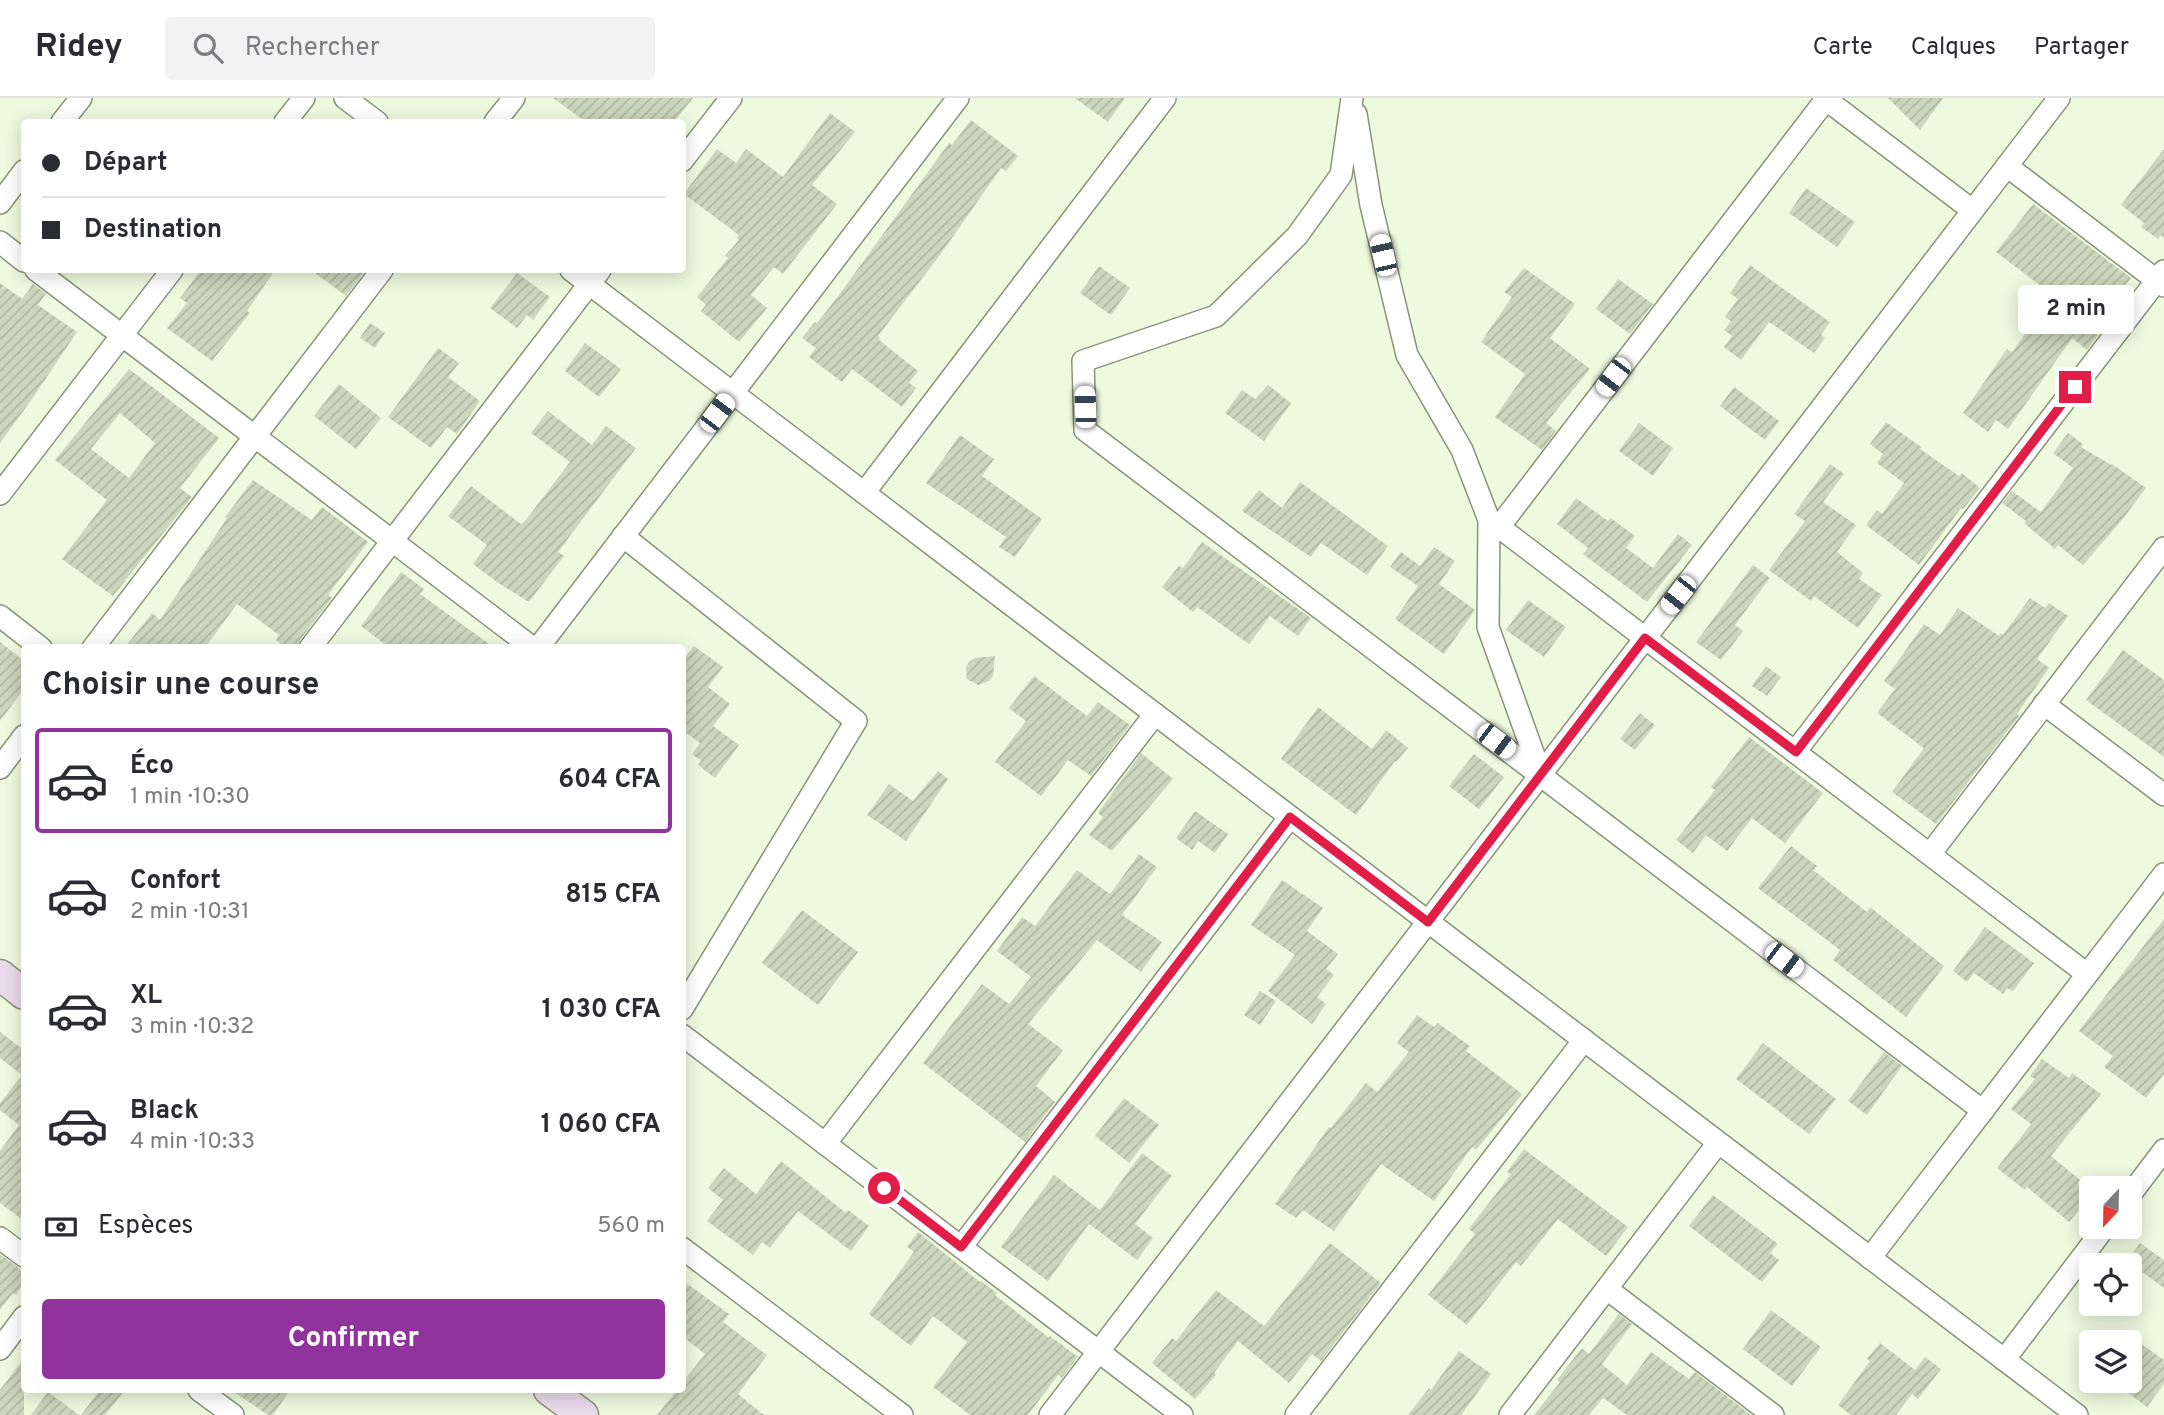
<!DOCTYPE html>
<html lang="fr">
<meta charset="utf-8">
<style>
:root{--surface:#fff;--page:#f2f2f3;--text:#2b2b33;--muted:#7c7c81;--line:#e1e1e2;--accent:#90339d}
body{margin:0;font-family:Overpass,sans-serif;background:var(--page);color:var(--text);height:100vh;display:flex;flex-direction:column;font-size:26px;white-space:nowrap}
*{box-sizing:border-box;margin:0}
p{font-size:23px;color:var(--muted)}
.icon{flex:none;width:38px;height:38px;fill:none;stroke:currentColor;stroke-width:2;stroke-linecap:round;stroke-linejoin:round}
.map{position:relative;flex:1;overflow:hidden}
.details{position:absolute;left:21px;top:546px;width:665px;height:749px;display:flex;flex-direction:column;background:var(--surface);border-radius:7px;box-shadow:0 4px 18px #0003}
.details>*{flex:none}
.top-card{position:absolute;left:21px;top:21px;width:665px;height:154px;border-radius:7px;box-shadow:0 4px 18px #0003;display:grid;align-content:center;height:154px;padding:0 21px;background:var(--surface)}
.needle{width:46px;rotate:202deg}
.tools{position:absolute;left:2079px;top:1078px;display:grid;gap:14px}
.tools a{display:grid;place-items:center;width:63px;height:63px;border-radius:7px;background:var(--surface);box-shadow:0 4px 18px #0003;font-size:35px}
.end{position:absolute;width:32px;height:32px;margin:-16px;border:9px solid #e11d48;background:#fff;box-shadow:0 0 0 4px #fff}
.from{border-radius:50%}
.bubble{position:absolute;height:49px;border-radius:7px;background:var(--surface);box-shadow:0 4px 18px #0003;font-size:23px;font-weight:700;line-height:49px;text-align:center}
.car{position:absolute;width:21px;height:42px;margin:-21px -10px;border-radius:9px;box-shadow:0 0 5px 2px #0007;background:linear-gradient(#fff 24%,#345 0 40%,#fff 0 76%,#345 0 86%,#fff 0)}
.top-card b{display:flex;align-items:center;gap:24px;height:66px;font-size:26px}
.top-card b+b{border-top:2px solid var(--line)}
.top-card i{width:18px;height:18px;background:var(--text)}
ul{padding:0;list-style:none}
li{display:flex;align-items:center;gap:21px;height:105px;margin:0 14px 10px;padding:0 7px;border:4px solid transparent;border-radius:7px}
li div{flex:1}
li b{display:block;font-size:26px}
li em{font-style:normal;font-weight:700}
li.active{border-color:var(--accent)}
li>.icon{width:63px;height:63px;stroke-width:1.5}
h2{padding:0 21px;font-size:32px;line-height:84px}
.pay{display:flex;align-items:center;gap:18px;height:77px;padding:0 21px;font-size:26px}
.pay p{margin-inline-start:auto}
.button{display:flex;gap:14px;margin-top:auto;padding:14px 21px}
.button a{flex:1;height:80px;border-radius:7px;background:var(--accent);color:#fff;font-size:28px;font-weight:700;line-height:80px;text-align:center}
header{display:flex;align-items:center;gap:42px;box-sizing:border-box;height:98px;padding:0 35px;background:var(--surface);border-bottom:2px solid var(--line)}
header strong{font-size:33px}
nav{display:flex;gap:38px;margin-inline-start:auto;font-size:24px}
.search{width:490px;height:63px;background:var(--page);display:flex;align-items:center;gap:18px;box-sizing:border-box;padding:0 24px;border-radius:7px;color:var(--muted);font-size:26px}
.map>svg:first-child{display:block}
.building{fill:url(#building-hatch);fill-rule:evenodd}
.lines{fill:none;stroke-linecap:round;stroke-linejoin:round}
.minor-casing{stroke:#889379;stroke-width:24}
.secondary-casing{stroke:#889379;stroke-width:33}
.minor{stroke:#fff;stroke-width:21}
.secondary{stroke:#eadbec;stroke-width:30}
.route{stroke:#e11d48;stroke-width:9}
</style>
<header>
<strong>Ridey</strong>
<div class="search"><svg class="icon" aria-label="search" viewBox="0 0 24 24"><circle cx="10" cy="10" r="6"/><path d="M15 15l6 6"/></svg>Rechercher</div>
<nav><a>Carte</a><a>Calques</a><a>Partager</a></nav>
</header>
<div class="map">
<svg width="2164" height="1317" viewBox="0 0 2164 1317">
<defs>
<pattern id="building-hatch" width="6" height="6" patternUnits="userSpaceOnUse" patternTransform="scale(1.75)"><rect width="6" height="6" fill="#cbd7bc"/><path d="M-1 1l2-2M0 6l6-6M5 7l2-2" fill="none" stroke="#aeb8a1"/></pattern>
</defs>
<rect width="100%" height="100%" fill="#eefade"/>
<g class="building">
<polygon points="553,0 693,0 674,24 586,24"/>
<polygon points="1075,0 1125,0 1108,24"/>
<polygon points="1888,0 1943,0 1920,32"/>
<polygon points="830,15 855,34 812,87 837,106 783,176 774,169 751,197 767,210 739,244 701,213 706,207 697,199 728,160 725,158 739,142 737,140 739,137 684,96 717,51 736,65 746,51 783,79"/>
<polygon points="971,22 1018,58 1006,73 1001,70 940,157 878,238 880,240 879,242 918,273 909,285 916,290 902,309 852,271 842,284 809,259 816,250 802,240 815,224 817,225 839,197 949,45 952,47"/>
<polygon points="2164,51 2164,140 2161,137 2158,141 2141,129 2144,125 2121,107"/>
<polygon points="1806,90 1855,124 1837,149 1789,115"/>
<polygon points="2033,106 2131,180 2092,232 2098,237 2087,252 2072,240 2008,331 1996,322 1988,334 1963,315 2007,251 2012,254 2053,197 1996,154"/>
<polygon points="1750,167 1830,224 1821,237 1825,240 1814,255 1769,224 1741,262 1724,249 1732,238 1724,232 1731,223 1725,219 1738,201 1730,195"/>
<polygon points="1099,168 1130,190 1111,217 1080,195"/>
<polygon points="1524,170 1575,206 1550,240 1590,271 1546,325 1556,333 1542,352 1495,319 1525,276 1481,244 1512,199 1504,194"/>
<polygon points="201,172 275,172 247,213 250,215 212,263 167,230 187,205 180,200"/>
<polygon points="311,172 366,172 346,198"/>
<polygon points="517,175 550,199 533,222 527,217 517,230 490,210"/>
<polygon points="1618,181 1653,206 1630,236 1596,211"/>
<polygon points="0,185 22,201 33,186 46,196 38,207 77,234 32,301 0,345"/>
<polygon points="370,225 385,235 375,250 360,240"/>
<polygon points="585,245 621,271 599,299 565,273"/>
<polygon points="438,250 459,265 448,279 480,303 457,336 447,329 431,350 388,319"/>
<path d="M129,271l90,69 -39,50 12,9 -79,99 -51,-37 45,-59 -52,-40zM120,315l35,30 -26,35 -38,-29z"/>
<polygon points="339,286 381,320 356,351 314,318"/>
<polygon points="1268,287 1291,305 1264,343 1225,315 1242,292 1255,301"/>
<polygon points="1734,289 1779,323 1765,342 1720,308"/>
<polygon points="548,313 592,347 606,328 636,350 558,454 564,458 529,504 497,484 473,466 487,447 448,418 471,388 521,426 525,423 570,364 531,335"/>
<polygon points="1886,324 1921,349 1920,351 1959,378 1962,375 1980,390 1963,411 1961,410 1919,467 1866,427 1877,412 1882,416 1904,385 1877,365 1883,356 1870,346"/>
<polygon points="1639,325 1673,350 1653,378 1619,353"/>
<polygon points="2068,335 2083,346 2081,349 2111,367 2112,366 2146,390 2121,423 2083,467 2058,447 2055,451 2024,425 2026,423 2002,405 2012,393 2041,414 2073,370 2053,355"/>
<polygon points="960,337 994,361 982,378 1042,421 1015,459 999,449 1006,439 926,385"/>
<polygon points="1830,366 1844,376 1823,404 1856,427 1837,454 1863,475 1859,481 1882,497 1858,530 1814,498 1811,503 1769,472 1805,423 1794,416"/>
<polygon points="253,382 312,422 322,409 368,444 328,497 332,500 300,542 297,550 287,550 276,542 279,537 237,506 205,550 124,550 152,515 160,522 227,420 225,419"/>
<polygon points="1300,384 1388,448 1367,477 1321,445 1311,459 1242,413 1259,392 1282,410"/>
<polygon points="1576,400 1608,423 1611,420 1635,438 1626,450 1653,470 1678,436 1692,447 1647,504 1583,456 1588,450 1557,426"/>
<polygon points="1202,444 1311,520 1298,538 1270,518 1249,546 1197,509 1193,514 1162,489 1179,468 1183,470"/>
<polygon points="1434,449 1455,463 1439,486 1475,512 1444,556 1395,521 1418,488 1390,469 1401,454 1420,468"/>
<polygon points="1753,467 1770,480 1735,527 1743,533 1721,562 1696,544"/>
<polygon points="401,474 424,491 420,496 495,550 390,550 361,528"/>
<polygon points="2030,500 2045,510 2049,505 2068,518 2037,561 2049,570 2017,616 2019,618 1936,726 1892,694 1924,650 1877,615 1895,591 1884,583 1924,526 1940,537 1958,510 1999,538 2001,535 2003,537"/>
<polygon points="1528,502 1566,529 1544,559 1506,532"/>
<polygon points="0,544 24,563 24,591 0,623"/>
<polygon points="694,548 723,569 708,589 730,606 713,628 739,647 715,680 698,667 701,663 692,656 700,645 682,632 682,563"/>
<polygon points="2123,552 2164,582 2164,659 2086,602"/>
<polygon points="995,558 993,578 989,583 978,587 967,581 966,569 969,564 975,560"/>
<polygon points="1766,568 1781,579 1767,598 1752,588"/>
<polygon points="1034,578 1087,618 1098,604 1130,627 1091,678 1068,662 1041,698 995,664 1026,623 1009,610"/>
<polygon points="1318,609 1372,651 1386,632 1408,650 1396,664 1395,663 1356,717 1281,661"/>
<polygon points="1640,615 1655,627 1635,652 1620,641"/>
<polygon points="1749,639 1823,695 1785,745 1752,720 1727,753 1706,737 1693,755 1676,742 1715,692 1711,689"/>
<polygon points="1141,655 1173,681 1112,753 1089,737 1103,719 1098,715"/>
<polygon points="1474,656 1504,679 1479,711 1449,688"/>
<polygon points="938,673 948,681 906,743 867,717 889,686 913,703"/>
<polygon points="1195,713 1228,736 1215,755 1198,743 1192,752 1176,740"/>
<polygon points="1791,748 1817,768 1813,772 1867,814 1870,809 1944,868 1906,919 1833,862 1840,852 1758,790"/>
<polygon points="1139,756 1157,769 1122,817 1162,844 1141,874 1097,842 1028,926 1063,952 1036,988 1055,1004 1025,1044 923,965 982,886 1009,906 1031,879 997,853 1022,819 1035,828 1077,772 1110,796"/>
<polygon points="1282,782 1323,810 1307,833 1338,856 1326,871 1334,877 1317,899 1326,906 1312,926 1268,893 1295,857 1251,827"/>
<polygon points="802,812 858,854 818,907 762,865"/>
<polygon points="2164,821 2164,976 2146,1000 2104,969 2113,958 2079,933"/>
<polygon points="1985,829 2034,865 2013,893 2007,890 2003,896 1974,875 1967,884 1953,873"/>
<polygon points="1260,893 1276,903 1260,927 1244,917"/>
<polygon points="1417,917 1434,929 1438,925 1470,948 1466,953 1522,996 1476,1052 1472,1049 1434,1103 1381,1066 1334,1133 1303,1112 1296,1120 1275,1106 1329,1029 1331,1030 1366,985 1377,994 1409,954 1397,945"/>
<polygon points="0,934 24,952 24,1123 0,1105 0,1053 19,1027 0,1012 0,1005 22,977 0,960"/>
<polygon points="1763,945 1836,1001 1809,1036 1736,981"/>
<polygon points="1884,954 1902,968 1867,1017 1848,1003"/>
<polygon points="2042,961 2069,980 2072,975 2101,996 2051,1058 2091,1091 2091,1097 2069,1124 2027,1089 2025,1092 1997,1070 2031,1026 2011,1011 2035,981 2030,978"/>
<polygon points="1124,1000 1159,1027 1129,1065 1095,1038"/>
<polygon points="1524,1051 1628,1129 1606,1158 1558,1121 1521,1168 1516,1164 1467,1227 1428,1197 1475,1136 1469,1131 1511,1076 1507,1074"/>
<polygon points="1142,1055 1172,1078 1135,1126 1153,1140 1137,1162 1089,1126 1048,1183 1001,1149 1054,1077 1100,1112"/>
<polygon points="781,1063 846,1115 848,1112 869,1128 851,1153 798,1113 770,1150 762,1144 753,1157 707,1123 723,1102 708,1090 724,1070 756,1096"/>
<polygon points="1713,1097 1778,1146 1770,1155 1779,1162 1762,1184 1689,1128"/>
<polygon points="918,1134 980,1184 981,1183 997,1195 995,1197 1049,1240 1050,1238 1078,1259 1062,1280 1058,1277 1028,1317 970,1317 933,1289 967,1244 933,1218 911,1248 869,1216 914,1154 907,1149"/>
<polygon points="1330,1145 1381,1185 1321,1263 1312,1256 1289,1285 1238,1243 1214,1275 1216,1277 1195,1301 1152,1265 1172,1240 1176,1243 1216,1192 1264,1228"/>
<polygon points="2140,1145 2164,1162 2164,1190 2127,1163"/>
<polygon points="0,1156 24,1174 24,1185 16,1197 13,1195 0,1212"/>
<polygon points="682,1182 729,1216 723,1224 767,1257 738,1296 764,1317 657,1317 677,1292 682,1292 682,1285 705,1256 682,1238"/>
<polygon points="1771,1212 1821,1249 1792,1288 1743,1251"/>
<polygon points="1619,1216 1632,1226 1602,1266 1627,1287 1651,1254 1689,1281 1695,1274 1751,1317 1627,1317 1603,1300 1589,1317 1534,1317 1560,1284 1557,1282 1582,1250 1589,1256"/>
<polygon points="2137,1243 2164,1262 2164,1286 2147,1309 2112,1283 2130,1283 2130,1253"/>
<polygon points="1880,1245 1915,1272 1925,1259 1941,1271 1918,1301 1912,1296 1896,1317 1851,1317 1838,1307 1870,1263 1867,1261"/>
<polygon points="1459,1253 1491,1276 1461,1317 1408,1317 1429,1290 1431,1292"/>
<polygon points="24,1260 24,1317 0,1317 0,1292"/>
<polygon points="100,1292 125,1292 105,1317 81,1317"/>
<polygon points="231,1292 290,1292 273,1317 268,1317"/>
<polygon points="48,1294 79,1317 31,1317"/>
</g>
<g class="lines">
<defs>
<g id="minor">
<polyline points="345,0 377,24"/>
<polyline points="1352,0 1341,77 1297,138 1216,218 1083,263 1085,332 1983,1013"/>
<polyline points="1824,0 1972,112"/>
<polyline points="1827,0 1499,429 2087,876"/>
<polyline points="1356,16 1371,107 1407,257 1462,352 1489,422 1488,529 1541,677"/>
<polyline points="62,24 81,0"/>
<polyline points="285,24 304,0"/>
<polyline points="495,24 514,0"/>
<polyline points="682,63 731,0"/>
<polyline points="2007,68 2164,188"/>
<polyline points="0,105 24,73"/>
<polyline points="0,144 24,163"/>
<polyline points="36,172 533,550"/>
<polyline points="571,172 2077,1317"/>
<polyline points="864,395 1165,0"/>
<polyline points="0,396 172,172"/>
<polyline points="623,438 856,623 682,911"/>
<polyline points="0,518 41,550"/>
<polyline points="93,550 382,172"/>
<polyline points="310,550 600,172"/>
<polyline points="538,550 958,0"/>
<polyline points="2044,606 2164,697"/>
<polyline points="1795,654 2164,173"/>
<polyline points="0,670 24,638"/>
<polyline points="1930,756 2164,450"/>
<polyline points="682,937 1182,1317"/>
<polyline points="825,1046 1155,616"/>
<polyline points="2130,1097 2164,1052"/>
<polyline points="0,1140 24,1158"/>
<polyline points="961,1149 1290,719"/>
<polyline points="682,1150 902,1317"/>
<polyline points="1870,1160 2164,776"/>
<polyline points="1607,1191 1773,1317"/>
<polyline points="0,1251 24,1219"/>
<polyline points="2004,1262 2105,1129"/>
<polyline points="199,1292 233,1317"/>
<polyline points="1050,1317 2059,0"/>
<polyline points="1296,1317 1584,942"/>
<polyline points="1510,1317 1718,1045"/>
</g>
<g id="secondary">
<polyline points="0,877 24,896"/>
<polyline points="549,1292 583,1317"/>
</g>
</defs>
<use href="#minor" class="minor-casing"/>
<use href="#secondary" class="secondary-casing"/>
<use href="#minor" class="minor"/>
<use href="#secondary" class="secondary"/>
</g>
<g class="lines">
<polyline class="route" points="884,1090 961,1149 1290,719 1428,824 1645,540 1796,654 2075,289"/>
</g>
</svg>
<div class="tools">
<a><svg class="needle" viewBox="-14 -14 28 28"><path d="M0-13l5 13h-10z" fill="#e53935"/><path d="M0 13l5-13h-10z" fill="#7c7c81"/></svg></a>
<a><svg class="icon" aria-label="locate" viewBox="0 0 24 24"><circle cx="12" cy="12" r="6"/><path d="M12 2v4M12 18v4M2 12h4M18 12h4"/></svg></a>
<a><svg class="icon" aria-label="layers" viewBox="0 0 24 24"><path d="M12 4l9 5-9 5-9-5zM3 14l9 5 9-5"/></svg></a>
</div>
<i class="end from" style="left:884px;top:1090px"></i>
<i class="end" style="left:2075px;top:289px"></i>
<div class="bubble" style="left:2018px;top:187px;width:116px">2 min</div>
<i class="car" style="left:1383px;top:157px;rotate:347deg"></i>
<i class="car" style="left:1613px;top:279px;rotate:217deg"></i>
<i class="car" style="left:1085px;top:309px;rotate:358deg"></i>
<i class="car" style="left:717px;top:315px;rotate:37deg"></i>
<i class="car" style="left:1678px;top:497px;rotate:218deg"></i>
<i class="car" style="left:1496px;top:643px;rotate:127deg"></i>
<i class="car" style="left:1784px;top:862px;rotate:127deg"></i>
<div class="top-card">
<b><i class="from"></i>Départ</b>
<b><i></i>Destination</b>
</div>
<section class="details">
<h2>Choisir une course</h2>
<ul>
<li class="active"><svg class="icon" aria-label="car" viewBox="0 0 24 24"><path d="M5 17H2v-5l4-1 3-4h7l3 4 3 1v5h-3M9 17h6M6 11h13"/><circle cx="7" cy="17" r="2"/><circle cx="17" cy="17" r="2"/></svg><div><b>Éco</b><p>1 min · 10:30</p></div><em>604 CFA</em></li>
<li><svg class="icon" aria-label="car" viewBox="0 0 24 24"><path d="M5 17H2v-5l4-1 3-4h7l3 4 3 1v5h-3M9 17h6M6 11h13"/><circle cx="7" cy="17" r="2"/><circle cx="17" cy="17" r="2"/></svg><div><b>Confort</b><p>2 min · 10:31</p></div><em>815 CFA</em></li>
<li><svg class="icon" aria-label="car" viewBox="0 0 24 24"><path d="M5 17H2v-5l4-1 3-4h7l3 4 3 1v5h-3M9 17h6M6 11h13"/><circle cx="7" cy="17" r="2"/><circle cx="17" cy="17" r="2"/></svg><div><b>XL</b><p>3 min · 10:32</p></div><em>1 030 CFA</em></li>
<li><svg class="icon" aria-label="car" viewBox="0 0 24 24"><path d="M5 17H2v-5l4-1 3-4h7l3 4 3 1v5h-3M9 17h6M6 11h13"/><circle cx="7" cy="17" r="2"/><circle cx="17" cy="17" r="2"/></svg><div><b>Black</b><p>4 min · 10:33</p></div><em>1 060 CFA</em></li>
</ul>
<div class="pay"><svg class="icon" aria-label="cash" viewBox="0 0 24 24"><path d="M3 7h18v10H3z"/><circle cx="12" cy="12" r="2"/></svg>Espèces<p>560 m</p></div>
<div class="button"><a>Confirmer</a></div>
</section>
</div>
